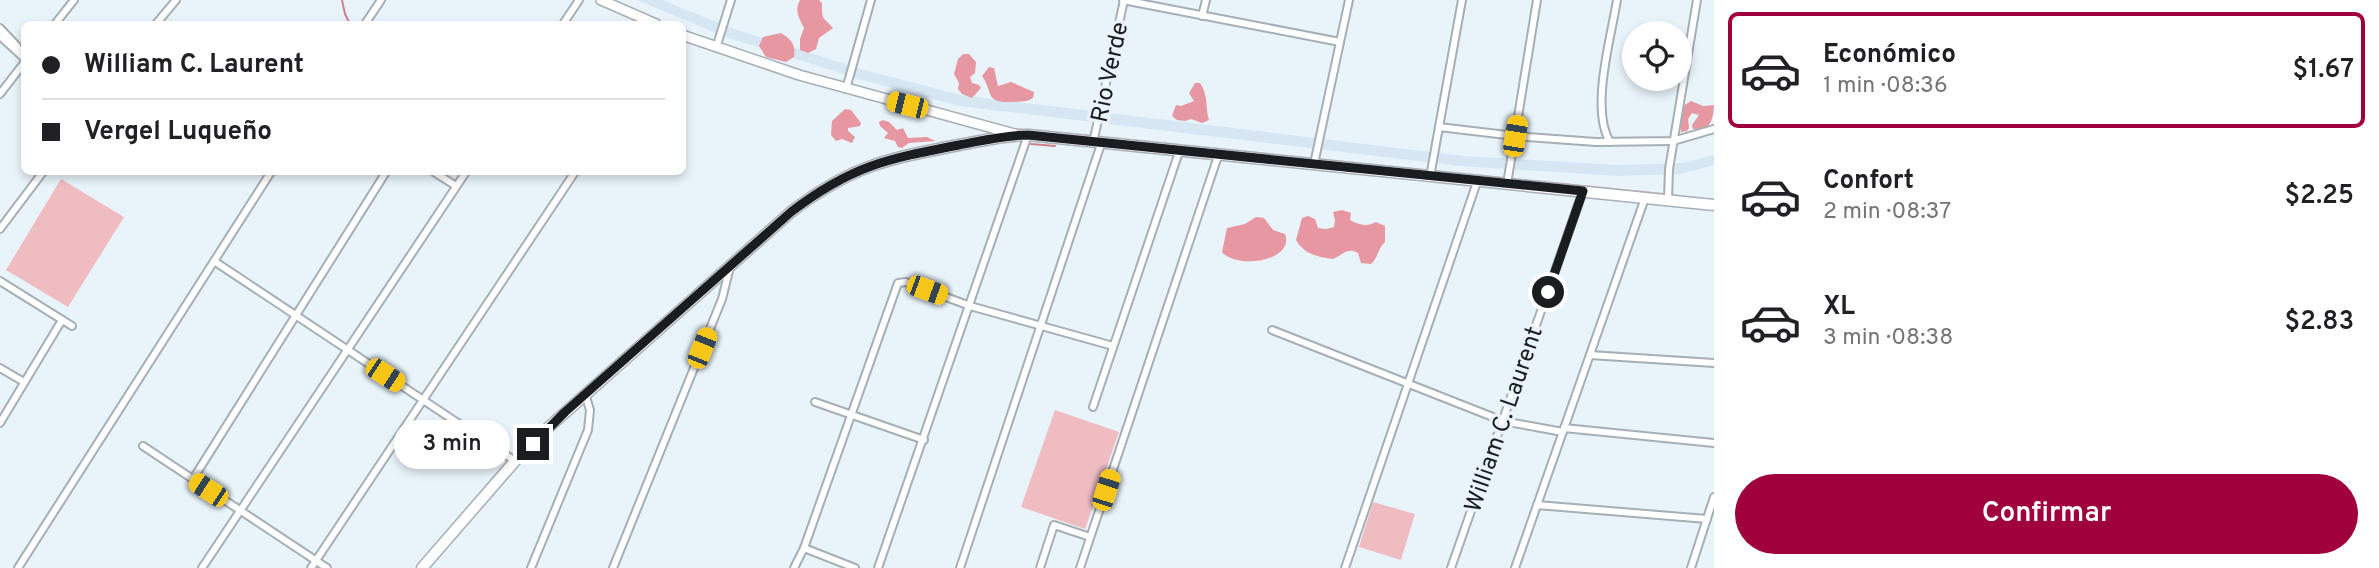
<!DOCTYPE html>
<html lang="es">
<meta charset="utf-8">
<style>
:root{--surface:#fff;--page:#f6f6f6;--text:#202124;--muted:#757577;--line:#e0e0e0;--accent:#a0013c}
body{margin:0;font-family:Overpass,sans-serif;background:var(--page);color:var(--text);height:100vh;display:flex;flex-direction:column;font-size:26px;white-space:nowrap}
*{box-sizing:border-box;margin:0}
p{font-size:23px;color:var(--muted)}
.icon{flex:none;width:38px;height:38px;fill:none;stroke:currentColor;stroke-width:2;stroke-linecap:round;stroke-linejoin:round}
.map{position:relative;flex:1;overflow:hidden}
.drawer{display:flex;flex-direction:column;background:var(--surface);width:665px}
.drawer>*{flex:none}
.guide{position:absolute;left:21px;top:21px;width:665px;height:154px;border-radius:10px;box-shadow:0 4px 10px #0003;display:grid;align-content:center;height:154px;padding:0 21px;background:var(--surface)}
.buttons{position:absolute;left:1622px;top:21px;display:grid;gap:14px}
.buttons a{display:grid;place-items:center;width:70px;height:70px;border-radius:50%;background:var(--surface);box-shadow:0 4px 10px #0003;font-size:35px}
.end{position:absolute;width:32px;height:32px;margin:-16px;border:9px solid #1a1d20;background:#fff;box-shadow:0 0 0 4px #fff}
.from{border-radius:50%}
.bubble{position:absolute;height:49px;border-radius:24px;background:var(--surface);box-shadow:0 4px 10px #0003;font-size:23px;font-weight:600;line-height:49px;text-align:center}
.car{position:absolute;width:21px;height:42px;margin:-21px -10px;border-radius:9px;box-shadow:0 0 5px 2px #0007;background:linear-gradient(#f5c518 24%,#345 0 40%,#f5c518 0 76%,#345 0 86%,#f5c518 0)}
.guide b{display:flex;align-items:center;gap:24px;height:66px;font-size:26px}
.guide b+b{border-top:2px solid var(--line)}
.guide i{width:18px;height:18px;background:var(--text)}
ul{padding:12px 0 0;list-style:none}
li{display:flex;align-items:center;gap:21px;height:116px;margin:0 14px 10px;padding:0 7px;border:4px solid transparent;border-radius:10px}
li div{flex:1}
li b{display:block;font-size:26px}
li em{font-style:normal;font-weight:600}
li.selected{border-color:var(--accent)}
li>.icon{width:63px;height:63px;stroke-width:1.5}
.action{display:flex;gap:14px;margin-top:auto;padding:14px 21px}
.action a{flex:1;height:80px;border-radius:42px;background:var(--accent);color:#fff;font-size:28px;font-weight:600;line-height:80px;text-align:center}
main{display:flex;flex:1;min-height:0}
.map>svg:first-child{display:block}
.built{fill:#d6e7f3}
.green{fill:#efbcc2}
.forest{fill:#e797a1}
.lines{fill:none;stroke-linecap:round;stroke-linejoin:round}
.stream{stroke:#ce808b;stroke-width:2}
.street-casing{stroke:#a6afb6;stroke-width:10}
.secondary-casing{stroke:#a6afb6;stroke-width:12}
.primary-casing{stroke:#a6afb6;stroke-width:13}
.street{stroke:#fff;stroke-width:6}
.secondary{stroke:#fff;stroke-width:9}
.primary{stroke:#fff;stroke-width:10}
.route{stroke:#1a1d20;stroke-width:9}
.labels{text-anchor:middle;stroke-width:7;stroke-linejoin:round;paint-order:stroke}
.street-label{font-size:24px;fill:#1a1d20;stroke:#e9f3fa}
</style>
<main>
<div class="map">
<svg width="1714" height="568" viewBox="0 0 1714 568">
<rect width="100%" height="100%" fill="#e9f3fa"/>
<polygon class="built" points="637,0 662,0 731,28 861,69 960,95 1463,156 1619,165 1682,163 1714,155 1714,165 1679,174 1618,176 1460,166 959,106 859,79 723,36"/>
<g class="green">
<polygon points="1017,128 1674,194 1714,201 1017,130 868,162 824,183 798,201 559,413 415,568 507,462 558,412 812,189 851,167 881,156"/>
<polygon points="61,179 124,217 68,307 6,270"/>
<polygon points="1055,410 1119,432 1085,529 1021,507"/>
<polygon points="1373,502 1415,514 1401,560 1359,547"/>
</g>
<g class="forest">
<path d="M800,0h19l3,3c0,19 0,12 11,25l-14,10 -3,11 -8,4 -8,-3v-11l4,-11c-5,-10 -10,-18 -4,-28z"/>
<path d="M781,33c10,6 15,12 13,24l-8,5 -20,-5 -7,-11 4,-9z"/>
<polygon points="963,54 969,54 976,62 975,73 970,77 972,83 979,85 981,88 972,98 962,94 958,89 959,83 954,74 958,59"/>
<path d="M989,67l5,1 4,18 13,-4 23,10 -1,6c-8,5 -12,3 -21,4 -28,1 -18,-9 -30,-26z"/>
<path d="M1195,83h5c9,13 5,25 9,37l-7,3 -11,-4 -6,2 -8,-1 -5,-4 4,-11 5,1 13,-5 -5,-8z"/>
<path d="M1691,101l12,5 11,-1c-1,13 -2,22 -15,26l-6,-2 -1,-4 7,-10 -7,-2 -4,6 1,9 -2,3 -6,1v-8l-2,-2 1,-14z"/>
<polygon points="845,109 851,110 861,123 860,126 848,128 848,131 855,137 852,143 842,139 836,141 831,135 832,121"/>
<polygon points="883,120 889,122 897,130 903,128 908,138 927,137 935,141 909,143 902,148 898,147 895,141 884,138 888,133 880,126 879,122"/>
<path d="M1342,210l9,3 -1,7c9,5 16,7 26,2l9,4v16c-7,6 -7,16 -14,22l-10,-1 -3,-10c-11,-6 -15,2 -25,6 -15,-2 -29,-5 -37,-19l6,-22 6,-2 7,3 3,9 8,1 8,-2 1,-7 -2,-8z"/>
<path d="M1256,217l8,1 9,12 12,4c10,27 -47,36 -63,18l5,-24 18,-4z"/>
</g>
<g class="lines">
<g class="stream">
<polyline points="342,0 345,14 349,22"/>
<polyline points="1031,144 1055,146"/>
</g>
<defs>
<g id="street">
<polyline points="1123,0 1340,42"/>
<polyline points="1202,16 1206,0"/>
<polyline points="55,24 74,0"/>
<polyline points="156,24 176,0"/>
<polyline points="365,24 381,0"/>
<polyline points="563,24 579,0"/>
<polyline points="0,28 17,46 21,54"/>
<polyline points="0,36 24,58"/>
<polyline points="716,48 731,0"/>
<polyline points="846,89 871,0"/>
<polyline points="0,94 24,63"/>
<polyline points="1439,127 1462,0"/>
<path d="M1610,142c-20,-33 1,-104 7,-142"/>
<polyline points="1093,143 1124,0"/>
<polyline points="1314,164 1349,0"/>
<polyline points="434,172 456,186"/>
<polyline points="1430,177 1439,127 1515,136 1596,142 1673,141 1714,129"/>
<polyline points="1507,184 1537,0"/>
<polyline points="1668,200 1669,169 1697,0"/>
<polyline points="0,229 43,172"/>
<polyline points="214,261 515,461"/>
<polyline points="0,281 72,326"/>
<polyline points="1272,330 1503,421 1563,432"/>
<polyline points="1590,355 1714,363"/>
<polyline points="0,368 24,382"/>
<polyline points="815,402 924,440"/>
<polyline points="1093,407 1179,152"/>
<polyline points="0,423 62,320"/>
<polyline points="1564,428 1714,443"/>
<polyline points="143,446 327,568"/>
<polyline points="193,479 386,172"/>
<polyline points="1537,505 1707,519"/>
<polyline points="804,548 855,568"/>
<polyline points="18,568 271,172"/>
<polyline points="202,568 466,172"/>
<polyline points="311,568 575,172"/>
<polyline points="531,568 588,430 590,410 585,394"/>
<polyline points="613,568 722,299 730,267"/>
<polyline points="794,568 804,548 898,283 906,282 970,306 1113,346"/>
<polyline points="878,568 1028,135"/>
<polyline points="960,568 1101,144"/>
<polyline points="1040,568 1054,525 1090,537"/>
<polyline points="1080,568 1218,156"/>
<polyline points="1345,568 1477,182"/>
<polyline points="1451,568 1583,191"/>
<polyline points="1515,568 1645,198"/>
<polyline points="1691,568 1714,497"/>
</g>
<g id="secondary">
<polyline points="601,0 656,24"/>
<polyline points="682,35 799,75 1018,135"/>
</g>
<path id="primary" d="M422,568l93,-107 35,-35 241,-214c60,-46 95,-53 168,-67 22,-4 46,-10 69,-10l686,70"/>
</defs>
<use href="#street" class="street-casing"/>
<use href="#secondary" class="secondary-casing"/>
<use href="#primary" class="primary-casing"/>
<use href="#street" class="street"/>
<use href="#secondary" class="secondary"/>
<use href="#primary" class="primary"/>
</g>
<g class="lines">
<path class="route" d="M533,444l32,-32 226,-200c60,-46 95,-53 168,-67 22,-4 46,-10 69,-10l555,56 -35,101"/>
</g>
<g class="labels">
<g class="street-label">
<text transform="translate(1109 72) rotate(-78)" y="8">Rio Verde</text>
<text transform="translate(1503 419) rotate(-71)" y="8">William C. Laurent</text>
</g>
</g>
</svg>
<div class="buttons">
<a><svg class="icon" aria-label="locate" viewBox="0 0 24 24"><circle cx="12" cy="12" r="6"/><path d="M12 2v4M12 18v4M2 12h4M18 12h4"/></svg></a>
</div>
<i class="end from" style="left:1548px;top:292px"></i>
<i class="end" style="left:533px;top:444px"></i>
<div class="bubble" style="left:394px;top:420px;width:116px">3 min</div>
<i class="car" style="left:907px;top:105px;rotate:284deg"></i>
<i class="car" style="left:1515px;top:136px;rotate:9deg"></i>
<i class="car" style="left:927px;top:290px;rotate:110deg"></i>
<i class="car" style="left:702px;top:348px;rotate:22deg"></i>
<i class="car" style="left:385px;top:375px;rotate:123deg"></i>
<i class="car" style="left:208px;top:490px;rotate:303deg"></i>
<i class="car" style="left:1106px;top:490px;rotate:18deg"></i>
<div class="guide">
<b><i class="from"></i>William C. Laurent</b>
<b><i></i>Vergel Luqueño</b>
</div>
</div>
<section class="drawer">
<ul>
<li class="selected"><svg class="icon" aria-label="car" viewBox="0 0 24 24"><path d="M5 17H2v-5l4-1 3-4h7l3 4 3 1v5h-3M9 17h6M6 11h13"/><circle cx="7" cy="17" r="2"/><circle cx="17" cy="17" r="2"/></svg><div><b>Económico</b><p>1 min · 08:36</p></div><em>$1.67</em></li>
<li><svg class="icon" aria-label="car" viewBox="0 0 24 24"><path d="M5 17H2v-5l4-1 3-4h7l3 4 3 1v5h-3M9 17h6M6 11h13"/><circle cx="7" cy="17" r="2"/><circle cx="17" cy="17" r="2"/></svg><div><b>Confort</b><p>2 min · 08:37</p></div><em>$2.25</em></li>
<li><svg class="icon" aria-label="car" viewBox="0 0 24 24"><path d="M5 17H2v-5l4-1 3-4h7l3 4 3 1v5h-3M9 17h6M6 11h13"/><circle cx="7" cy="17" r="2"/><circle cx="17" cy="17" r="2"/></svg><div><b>XL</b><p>3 min · 08:38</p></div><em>$2.83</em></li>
</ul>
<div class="action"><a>Confirmar</a></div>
</section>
</main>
